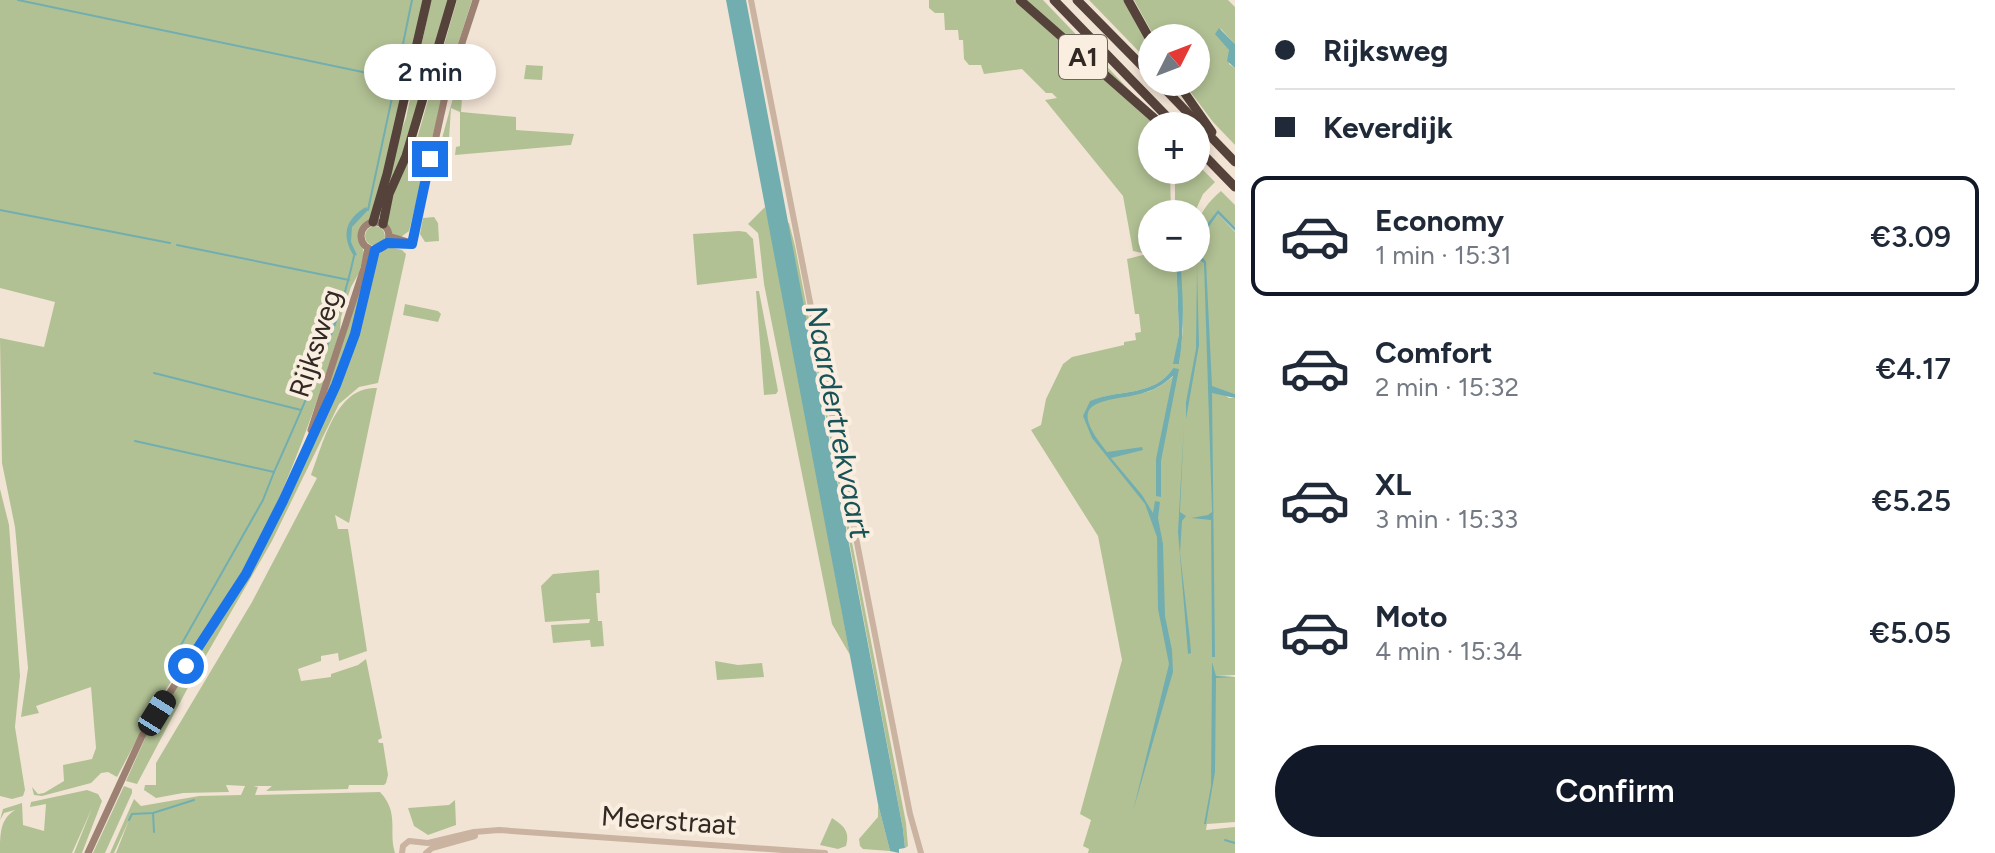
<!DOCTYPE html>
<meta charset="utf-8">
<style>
:root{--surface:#fff;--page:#f2f2f3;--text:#1f2937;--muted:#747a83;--line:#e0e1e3;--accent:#111827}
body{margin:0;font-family:Figtree,sans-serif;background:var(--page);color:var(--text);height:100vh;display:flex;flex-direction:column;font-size:30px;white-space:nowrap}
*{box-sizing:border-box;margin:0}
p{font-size:26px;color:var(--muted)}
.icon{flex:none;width:44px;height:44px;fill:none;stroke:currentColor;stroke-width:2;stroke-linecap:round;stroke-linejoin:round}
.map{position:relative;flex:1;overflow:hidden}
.details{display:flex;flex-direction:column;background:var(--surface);width:760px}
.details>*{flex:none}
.guide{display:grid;align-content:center;height:176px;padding:0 40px;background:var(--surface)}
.needle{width:52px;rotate:48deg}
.fabs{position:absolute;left:1138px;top:24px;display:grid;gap:16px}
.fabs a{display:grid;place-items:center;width:72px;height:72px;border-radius:50%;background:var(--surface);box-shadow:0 4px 12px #0003;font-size:40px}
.end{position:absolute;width:36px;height:36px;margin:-18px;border:10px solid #1a73e8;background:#fff;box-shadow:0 0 0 4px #fff}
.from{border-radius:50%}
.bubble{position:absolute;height:56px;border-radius:28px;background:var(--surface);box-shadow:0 4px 12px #0003;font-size:26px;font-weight:600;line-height:56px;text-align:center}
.car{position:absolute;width:24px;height:48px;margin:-24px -12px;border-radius:10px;box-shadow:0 0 6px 2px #0007;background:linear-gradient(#222 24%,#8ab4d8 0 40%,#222 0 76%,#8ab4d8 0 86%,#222 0)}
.guide b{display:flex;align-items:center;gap:28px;height:76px;font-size:30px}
.guide b+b{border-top:2px solid var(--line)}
.guide i{width:20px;height:20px;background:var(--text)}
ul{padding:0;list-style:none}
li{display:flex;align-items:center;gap:24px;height:120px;margin:0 16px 12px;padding:0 24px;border:4px solid transparent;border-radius:16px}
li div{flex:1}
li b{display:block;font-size:30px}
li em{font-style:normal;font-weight:600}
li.selected{border-color:var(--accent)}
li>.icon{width:72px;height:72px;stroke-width:1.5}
.action{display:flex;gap:16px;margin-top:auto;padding:16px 40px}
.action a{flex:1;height:92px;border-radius:48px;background:var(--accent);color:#fff;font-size:32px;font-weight:600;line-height:92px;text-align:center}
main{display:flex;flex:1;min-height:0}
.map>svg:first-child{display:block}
.green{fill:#b2c194;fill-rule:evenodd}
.water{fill:#72aeb0}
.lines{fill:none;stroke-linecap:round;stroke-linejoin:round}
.stream{stroke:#72aeb0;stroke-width:2}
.tertiary{stroke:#cab3a0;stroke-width:6}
.secondary{stroke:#9d8172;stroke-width:7}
.motorway{stroke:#55423a;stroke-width:9}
.route{stroke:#1a73e8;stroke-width:10}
.labels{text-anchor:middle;stroke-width:8;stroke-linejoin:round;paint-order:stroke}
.shield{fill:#faeee1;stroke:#6f645d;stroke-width:2}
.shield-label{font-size:26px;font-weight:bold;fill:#332924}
.street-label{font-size:28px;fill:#332924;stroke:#faeee1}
.water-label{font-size:30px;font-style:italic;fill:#185357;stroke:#faeee1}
</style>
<main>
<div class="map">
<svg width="1235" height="853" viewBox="0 0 1235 853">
<rect width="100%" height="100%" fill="#f2e4d5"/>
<g class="green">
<path d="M0,0h425l-53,219 -9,5 -5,9 6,20 -5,20 -8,14 -10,30 -1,14c-30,94 -62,185 -114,269 -16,26 -35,51 -51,76 -22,32 -40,67 -58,101l-9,-5 -7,1 -10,10 -49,13 -8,-1 -2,-8 6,7 6,-1 20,-12 -1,-16 29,-6 4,-11 -5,-61 -55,19 3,7 -18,4 7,-49 -13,-141 -13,-64 -2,-125 44,9 11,-45 -55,-14z"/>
<polygon points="431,0 450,0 407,145 379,219 395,149 406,118"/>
<polygon points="457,0 472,0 447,79 409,231 401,237 392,233 387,223 392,192 416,142"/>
<path d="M929,0h85l142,126h-4v44l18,1 1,43h-19v44h24l3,76 -5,30h5l4,-35 -3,-71h16c0,-30 -1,-45 25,-67l14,14v22l-17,-16 -21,27h3l18,-24 17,18v162l-22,-7 16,11h6v277l-19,1 19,1v145l-28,2 -1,6 29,-3v26h-147l1,-4 -6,-3 8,-26 -11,-6 42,-154 -24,-124 -67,-106 10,-5 5,-26 17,-35 9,-7 52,-12v-3l12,-2 -1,-7 6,-1 -2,-18h-4l-8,-55 20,-5 -14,-3 -10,-55 -78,-96 12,-2 -5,-5h-6l-24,-24 -38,5 -3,-9h-12l-5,-6 -1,-19h-4l-1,-10h-13l-1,-17h-9l-6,-5zM1173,368l5,5c-9,6 -17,14 -28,18 -18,6 -52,2 -62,20l3,-10c27,-12 64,-4 82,-33z"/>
<polygon points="1025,0 1043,0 1136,97"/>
<polygon points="1089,0 1125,0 1152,48 1152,65"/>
<polygon points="1134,0 1228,0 1235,7 1235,44 1220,28 1229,50 1229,64 1235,68 1235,145 1213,122 1183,82 1196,82 1196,38 1155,38"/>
<polygon points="465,54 461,112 516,117 516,130 574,134 571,145 455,155 456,147 460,146 460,112 451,108 448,154 438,153"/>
<polygon points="526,65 543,66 542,80 524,79"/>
<polygon points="1196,163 1215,182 1203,194 1194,214 1175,214 1175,170 1196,170"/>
<polygon points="765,207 770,223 850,655 832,624 764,284 759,239 758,233 748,224"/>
<polygon points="434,217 438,223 439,241 425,242 420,234 423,218"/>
<polygon points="786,222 789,223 795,246 906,823 908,846 905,848 903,829 822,396"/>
<circle cx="375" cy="236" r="10"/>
<polygon points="739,231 746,232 753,239 757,278 697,285 693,234"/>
<polygon points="389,247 402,250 406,254 378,383 359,387 339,404 272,541 193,678 137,784 126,781 147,734 225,613 337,389 376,256"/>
<polygon points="368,271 351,337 312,432 361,280"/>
<polygon points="756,291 759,291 778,391 776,394 764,395"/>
<polygon points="405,304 438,311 441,314 438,322 403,315"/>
<path d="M377,388l-28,135 -14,-8 3,14h10l19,122 -28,10 -1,-8 -17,3v5l-23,8 3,12 30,-4v-3l27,-9 8,-6 16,79 -4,2 1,3h4l5,32 -2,8 -2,2h-35l-1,4 -82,2 6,-5h-19l5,1 -3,8 125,-3c20,21 8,40 15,61h-279l13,-33 -15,33h-4l24,-54 7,7 58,-10 42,-1 4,-9 -19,-1 3,7 -46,1 -27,5 -12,-8 1,-5h11v-22l96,-161 65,-124 -6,-3c12,-30 24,-89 66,-87z"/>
<polygon points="0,489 9,525 20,676 15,727 25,790 23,796 12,799 0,796"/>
<polygon points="599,570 600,593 596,593 598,621 602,621 604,646 591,647 590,640 553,643 551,625 589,623 590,619 545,622 541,586 553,574"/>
<polygon points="715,661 738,665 762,663 764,677 717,680"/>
<polygon points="124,786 132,789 132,793 105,853 93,853"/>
<path d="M87,790l11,4 4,7 -20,52h-8l18,-45 -20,45h-72c0,-19 0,-34 15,-43l-11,3 -4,7 3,-11 19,-6 1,22 21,6 2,-27 -16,3 1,-5z"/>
<polygon points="455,800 456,825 428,835 414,826 408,808 449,805"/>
<polygon points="878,804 890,851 863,849 860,846 859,839 878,817"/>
<path d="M832,818c12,8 18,13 14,28l-8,3 -18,-4z"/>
</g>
<g class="water">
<polygon points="726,0 746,0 903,829 905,848 899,849 899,853 890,851 878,804"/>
<polygon points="1219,28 1235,44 1235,68 1227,61 1229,50 1215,34"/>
<path d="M366,207l2,3 -16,17 -1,15 6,13 -3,1c-13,-20 -9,-37 12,-49z"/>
<polygon points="1218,210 1235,227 1235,231 1218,214 1200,239 1201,255 1206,262 1212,386 1235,394 1235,398 1212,393 1215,657 1212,657 1211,520 1191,518 1208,515 1212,512 1204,263 1200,260 1197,237"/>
<path d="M1176,258h4c3,35 5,71 -1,106h-6l6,-30z"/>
<polygon points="1197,266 1199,345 1186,419 1186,402 1196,349"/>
<path d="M1173,368l6,1 -18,92v36l-5,-1v-37l17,-83c-6,5 -12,10 -21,14 -37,15 -95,1 -45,62l35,-5 1,3 -32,8 31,37 11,18 2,-12 5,1 -2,16 5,26 2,72 7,34 1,22 -40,139 36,-147 -11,-55 -1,-72 -12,-33 -53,-66 -9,-22 7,-15c28,-12 65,-4 83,-33z"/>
<polygon points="1184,423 1180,512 1186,516 1182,521 1180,553 1190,640 1191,653 1188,654 1178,532"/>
<polygon points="1212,662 1216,676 1235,677 1216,678 1215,772 1206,824 1204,824 1211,786"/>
</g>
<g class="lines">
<g class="stream">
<polyline points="18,0 396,79 368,210"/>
<polyline points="396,78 412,0"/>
<polyline points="0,210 170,243"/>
<polyline points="177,245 349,280"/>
<polyline points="154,373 301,410"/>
<polyline points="135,441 274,472 263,500 181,645"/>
<path d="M274,472c31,-69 64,-142 80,-216"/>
<polyline points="153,813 154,832"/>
<polyline points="129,820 132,814 153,813 194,800"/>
<polyline points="1225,840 1235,843"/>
</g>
<g class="tertiary">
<polyline points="751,0 910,814 921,853"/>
<polyline points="402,853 403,846 409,841 428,843 474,832 499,830 825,853"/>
<polyline points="426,853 432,848 475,836"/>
</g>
<g class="secondary">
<circle cx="375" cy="236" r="14"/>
<polyline points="389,236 411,243"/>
<polyline points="387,243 412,244"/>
<polyline points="412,244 446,92 476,0"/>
<polyline points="311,430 364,268 368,248"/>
<polyline points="88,853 142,736 246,574 283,501 336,385 355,334 375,250"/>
</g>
<g class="motorway">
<polyline points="1020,0 1163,126"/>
<polyline points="1054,0 1176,126"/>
<polyline points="1077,0 1152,76"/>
<polyline points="1128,0 1152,43"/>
<polyline points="1158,82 1235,162"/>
<polyline points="1177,82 1212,132"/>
<polyline points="1196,147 1235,187"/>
<polyline points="373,222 387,174 427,0"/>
<polyline points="383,224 389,194 406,156 452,0"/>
</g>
</g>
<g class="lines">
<polyline class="route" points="186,666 246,574 283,501 336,385 355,334 375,250 387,243 412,244 430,159"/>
</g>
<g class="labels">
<rect class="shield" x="1059" y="35" width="48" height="44" rx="6"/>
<g class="shield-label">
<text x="1083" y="66">A1</text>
</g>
<g class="street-label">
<text transform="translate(315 343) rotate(-72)" y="10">Rijksweg</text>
<text transform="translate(669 820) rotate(4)" y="10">Meerstraat</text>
</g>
<g class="water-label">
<text transform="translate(838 422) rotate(79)" y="10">Naardertrekvaart</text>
</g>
</g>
</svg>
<div class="fabs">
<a><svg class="needle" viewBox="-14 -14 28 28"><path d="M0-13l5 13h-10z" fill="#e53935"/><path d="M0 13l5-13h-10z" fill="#747a83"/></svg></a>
<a>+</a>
<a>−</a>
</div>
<i class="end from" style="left:186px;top:666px"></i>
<i class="end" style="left:430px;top:159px"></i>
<div class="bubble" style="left:364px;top:44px;width:132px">2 min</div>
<i class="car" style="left:157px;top:713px;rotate:32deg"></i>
</div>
<section class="details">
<div class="guide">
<b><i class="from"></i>Rijksweg</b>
<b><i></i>Keverdijk</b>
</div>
<ul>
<li class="selected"><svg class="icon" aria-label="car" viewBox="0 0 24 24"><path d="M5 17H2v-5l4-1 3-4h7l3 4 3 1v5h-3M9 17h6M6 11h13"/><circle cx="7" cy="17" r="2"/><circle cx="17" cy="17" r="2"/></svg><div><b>Economy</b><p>1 min · 15:31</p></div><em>€3.09</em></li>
<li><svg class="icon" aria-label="car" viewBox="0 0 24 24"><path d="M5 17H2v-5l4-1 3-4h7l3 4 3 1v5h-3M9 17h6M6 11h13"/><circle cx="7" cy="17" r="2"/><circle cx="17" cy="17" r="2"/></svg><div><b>Comfort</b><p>2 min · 15:32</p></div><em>€4.17</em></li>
<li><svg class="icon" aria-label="car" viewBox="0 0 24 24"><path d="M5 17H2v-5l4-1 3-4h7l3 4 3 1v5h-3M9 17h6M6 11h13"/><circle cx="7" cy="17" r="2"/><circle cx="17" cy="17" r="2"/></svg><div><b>XL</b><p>3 min · 15:33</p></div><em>€5.25</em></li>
<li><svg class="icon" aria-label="car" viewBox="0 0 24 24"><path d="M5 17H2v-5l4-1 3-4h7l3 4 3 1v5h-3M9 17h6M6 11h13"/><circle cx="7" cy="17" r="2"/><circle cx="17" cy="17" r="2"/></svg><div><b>Moto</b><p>4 min · 15:34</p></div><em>€5.05</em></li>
</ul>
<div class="action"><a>Confirm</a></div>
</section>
</main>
